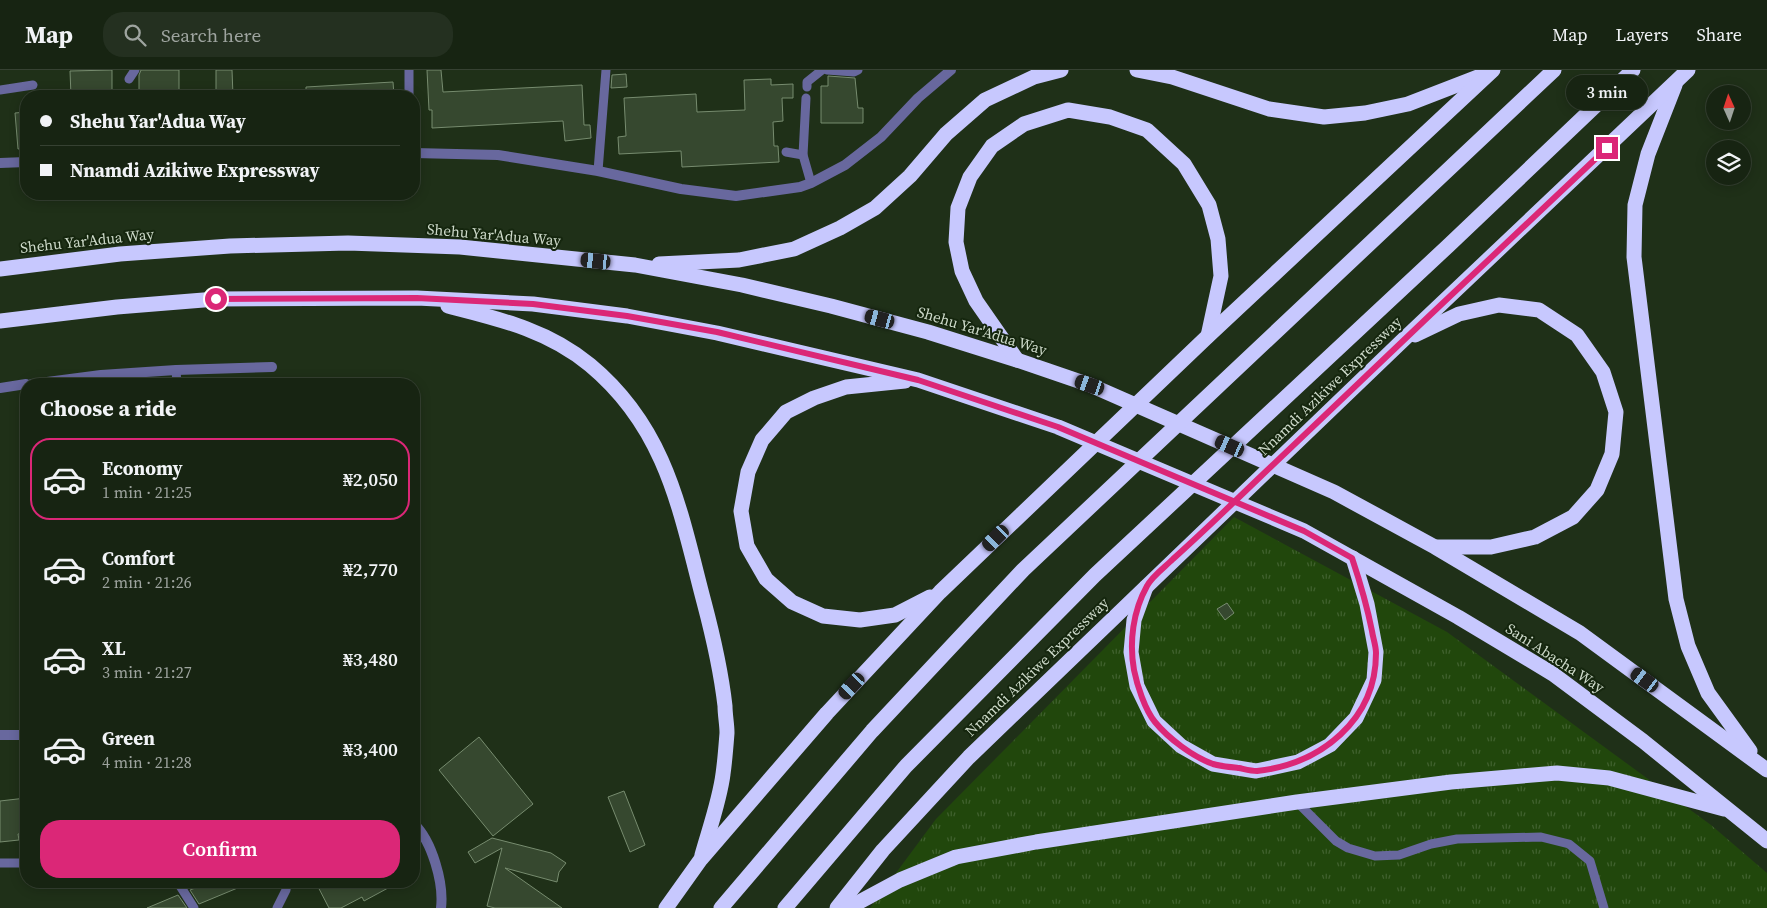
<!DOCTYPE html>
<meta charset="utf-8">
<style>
:root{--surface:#172412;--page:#243020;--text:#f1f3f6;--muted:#9ea49f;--line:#364132;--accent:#db2777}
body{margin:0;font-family:"Source Serif 4",serif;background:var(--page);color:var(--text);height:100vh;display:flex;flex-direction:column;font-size:19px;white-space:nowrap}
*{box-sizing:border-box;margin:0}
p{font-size:16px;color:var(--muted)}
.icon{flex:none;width:28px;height:28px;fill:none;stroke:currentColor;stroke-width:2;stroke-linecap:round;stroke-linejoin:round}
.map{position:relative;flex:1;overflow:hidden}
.details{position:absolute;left:20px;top:308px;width:400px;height:510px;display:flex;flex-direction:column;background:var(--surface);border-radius:20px;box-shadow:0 2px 12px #0003,0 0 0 1px var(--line)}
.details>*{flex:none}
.guide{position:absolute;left:20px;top:20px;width:400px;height:110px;border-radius:20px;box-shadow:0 2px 12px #0003,0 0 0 1px var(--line);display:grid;align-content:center;height:110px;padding:0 20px;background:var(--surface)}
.needle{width:32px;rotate:357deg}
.buttons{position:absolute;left:1706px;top:15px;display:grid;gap:10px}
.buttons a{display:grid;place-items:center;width:45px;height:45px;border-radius:50%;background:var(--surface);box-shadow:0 2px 12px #0003,0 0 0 1px var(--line);font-size:25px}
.end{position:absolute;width:22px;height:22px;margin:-11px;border:6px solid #db2777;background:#fff;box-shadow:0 0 0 2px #fff}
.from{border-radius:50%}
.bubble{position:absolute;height:35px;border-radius:18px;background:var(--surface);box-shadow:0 2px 12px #0003,0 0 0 1px var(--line);font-size:16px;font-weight:600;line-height:35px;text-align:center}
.car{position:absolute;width:15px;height:30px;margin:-15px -8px;border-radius:6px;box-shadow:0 0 4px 1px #0007;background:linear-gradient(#222 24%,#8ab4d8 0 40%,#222 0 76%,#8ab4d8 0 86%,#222 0)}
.guide b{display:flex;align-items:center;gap:18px;height:48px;font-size:19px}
.guide b+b{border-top:1px solid var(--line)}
.guide i{width:12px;height:12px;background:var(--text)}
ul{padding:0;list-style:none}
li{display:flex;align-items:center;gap:15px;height:82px;margin:0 10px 8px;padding:0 10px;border:2px solid transparent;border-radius:20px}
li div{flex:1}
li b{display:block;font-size:19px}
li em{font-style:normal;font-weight:600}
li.selected{border-color:var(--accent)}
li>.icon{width:45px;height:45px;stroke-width:1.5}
h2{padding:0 20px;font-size:22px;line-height:60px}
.primary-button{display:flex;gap:10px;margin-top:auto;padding:10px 20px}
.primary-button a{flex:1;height:58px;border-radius:20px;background:var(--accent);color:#fff;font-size:20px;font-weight:600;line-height:58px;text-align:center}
header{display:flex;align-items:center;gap:30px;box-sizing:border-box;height:70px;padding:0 25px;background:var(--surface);border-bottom:1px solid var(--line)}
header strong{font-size:24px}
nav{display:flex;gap:28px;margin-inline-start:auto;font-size:18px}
.search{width:350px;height:45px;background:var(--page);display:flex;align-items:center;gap:12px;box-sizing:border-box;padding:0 18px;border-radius:20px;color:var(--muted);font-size:19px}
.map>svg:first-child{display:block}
.grass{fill:url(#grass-tufts)}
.building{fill:#36482f;stroke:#778c6f}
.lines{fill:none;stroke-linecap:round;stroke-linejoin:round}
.lane{stroke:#68689e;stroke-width:9}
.street{stroke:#68689e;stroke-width:10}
.highway{stroke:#c7c8fe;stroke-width:15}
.route{stroke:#db2777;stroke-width:6}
.labels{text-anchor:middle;stroke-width:4;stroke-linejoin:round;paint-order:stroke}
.street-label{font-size:15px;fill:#cedaca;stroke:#15260e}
</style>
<header>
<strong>Map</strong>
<div class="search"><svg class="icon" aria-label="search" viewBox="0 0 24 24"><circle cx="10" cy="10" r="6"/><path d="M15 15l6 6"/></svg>Search here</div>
<nav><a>Map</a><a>Layers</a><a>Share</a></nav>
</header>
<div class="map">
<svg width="1767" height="838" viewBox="0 0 1767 838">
<defs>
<pattern id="grass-tufts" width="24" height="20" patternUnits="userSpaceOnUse" patternTransform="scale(1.25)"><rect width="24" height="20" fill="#21470c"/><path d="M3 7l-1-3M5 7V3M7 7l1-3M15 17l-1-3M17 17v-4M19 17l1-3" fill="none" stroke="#40612e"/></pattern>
</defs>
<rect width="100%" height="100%" fill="#1f3018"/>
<polygon class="grass" points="1234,447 1447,562 1711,755 1767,803 1767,838 870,838 936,749"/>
<g class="building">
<polygon points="112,0 112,26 71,26 70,1"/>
<polygon points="141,0 179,0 179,26 158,26 158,22 139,23 139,5"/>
<polygon points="216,0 232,0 233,26 216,26"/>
<polygon points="427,0 441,0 443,22 582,15 584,55 590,55 591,68 565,71 563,51 432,58 432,40 429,40"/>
<polygon points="626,4 627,17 611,18 612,5"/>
<polygon points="828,6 855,8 858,38 863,38 863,53 821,53 821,16 828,16"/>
<polygon points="771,9 771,15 793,14 793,28 782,28 783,51 773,52 774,76 778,76 779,92 682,97 681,81 619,84 618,67 626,66 624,28 696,24 697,42 745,40 744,10"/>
<polygon points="393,12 394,25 306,26 306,17"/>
<polygon points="26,42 26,78 18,79 15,43"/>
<polygon points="1227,533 1234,543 1225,550 1217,539"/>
<polygon points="479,667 533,734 493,766 439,700"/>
<polygon points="624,721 645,775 630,782 608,727"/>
<polygon points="26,728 26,763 18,764 19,770 0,772 0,731"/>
<polygon points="492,768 551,783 566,793 559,802 557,812 505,798 562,838 495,838 487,836 502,778 475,793 468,782"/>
<polygon points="196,811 252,811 252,812 199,834 190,820 198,817"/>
<polygon points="315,811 401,811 364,831 362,827 341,838 329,838"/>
<polygon points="178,825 187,838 147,838"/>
</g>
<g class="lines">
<g class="lane">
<polyline points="827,0 854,2 858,0"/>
<polyline points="129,9 135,0"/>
<polyline points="807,17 807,12 822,0"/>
<polyline points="0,20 33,15"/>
<polyline points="409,26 409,0"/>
<polyline points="806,28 803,85 811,113"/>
<polyline points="786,82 803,85"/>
<polyline points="598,101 606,0"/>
<polyline points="176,300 177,314"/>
<polyline points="1297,732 1336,771 1348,778 1375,786 1399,785 1431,774 1457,769 1541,767 1569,774 1590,791 1604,838"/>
<polyline points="0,793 26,793"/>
<polyline points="177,811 194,838"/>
<polyline points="277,838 286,820 287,811"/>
</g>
<g class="street">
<polyline points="414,83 498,85 598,101 681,119 736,126 800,117 811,113 845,95 881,67 918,28 951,0"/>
<polyline points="0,93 26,92"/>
<polyline points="32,314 101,305 176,300 272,297"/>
<polyline points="0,318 26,314"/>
<polyline points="0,665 26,665"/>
<path d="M414,754c18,17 30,59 27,84"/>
</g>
<g class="highway">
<polyline points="1137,0 1172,7 1269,39 1324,47 1365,43 1408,34 1483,5"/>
<polyline points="1675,15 1648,84 1635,135 1634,187 1676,529 1688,576 1708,623 1750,681"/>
<polyline points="659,194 739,190 794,179 840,158 875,138 910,106 946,64 985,30 1034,7 1061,0"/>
<polyline points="0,199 120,184 230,176 348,173 460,177 635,195 742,215 831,236 928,262 1017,290 1090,315 1334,422 1435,477 1580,563 1767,700"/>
<path d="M448,236c51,13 100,24 142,59 77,64 90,146 114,237 9,34 17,69 21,104 0,9 2,18 2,27 -1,13 -2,27 -4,41 -3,25 -14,56 -21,81"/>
<polyline points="0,251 117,237 216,229 417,228 533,234 627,246 717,263 918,310 1058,357 1304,461 1458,547 1553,604 1643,671 1767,771"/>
<polyline points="1415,265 1459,244 1499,235 1539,240 1577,265 1603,302 1616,342 1612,384 1597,420 1573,447 1535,467 1491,477 1437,477"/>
<polyline points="1017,290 976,231 962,201 956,172 958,138 970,107 992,76 1024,54 1068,40 1110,47 1147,60 1184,94 1209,135 1218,169 1221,206 1208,266"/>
<polyline points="905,311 846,317 814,328 786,342 762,370 748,402 741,441 747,476 766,509 792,532 823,546 860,550 895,545 930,527"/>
<polyline points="1146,517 1134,550 1131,582 1137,616 1154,651 1181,676 1213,694 1256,701 1298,692 1330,675 1356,648 1374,610 1376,582 1367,534 1353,488"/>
<polyline points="666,838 701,789 827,643 940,522 1208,266 1493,0"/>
<polyline points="721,838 872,661 1023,500 1554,0"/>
<polyline points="785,838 906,696 1095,505 1448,176 1633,0"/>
<polyline points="837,838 883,780 969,687 1401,272 1688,0"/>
<polyline points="848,838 900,810 956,787 1036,772 1297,732 1451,712 1557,703 1609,708 1724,739"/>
</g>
</g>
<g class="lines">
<path class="route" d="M216,229l201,-1 116,6 94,12 90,16 201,48 140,47 246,104 48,27c8,24 15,48 20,73 1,7 4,15 4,22 0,67 -55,111 -119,118 -6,0 -13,-2 -18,-3 -9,-1 -19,-2 -26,-4 -20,-7 -45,-26 -58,-42 -10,-12 -18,-37 -21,-52 -5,-28 -1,-59 13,-84 5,-10 18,-19 26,-27 29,-26 57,-53 85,-80 116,-111 232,-221 349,-331"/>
</g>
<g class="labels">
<g class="street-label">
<text transform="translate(494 165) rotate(5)" y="5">Shehu Yar'Adua Way</text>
<text transform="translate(87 171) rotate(-6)" y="5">Shehu Yar'Adua Way</text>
<text transform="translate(982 261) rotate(17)" y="5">Shehu Yar'Adua Way</text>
<text transform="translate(1330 316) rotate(-44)" y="5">Nnamdi Azikiwe Expressway</text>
<text transform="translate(1555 588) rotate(33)" y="5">Sani Abacha Way</text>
<text transform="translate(1037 597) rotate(-44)" y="5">Nnamdi Azikiwe Expressway</text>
</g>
</g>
</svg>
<div class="buttons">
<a><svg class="needle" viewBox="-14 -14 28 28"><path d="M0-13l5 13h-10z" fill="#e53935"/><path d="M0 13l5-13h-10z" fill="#9ea49f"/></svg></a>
<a><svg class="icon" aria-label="layers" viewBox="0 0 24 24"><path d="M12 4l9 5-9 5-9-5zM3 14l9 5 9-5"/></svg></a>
</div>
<i class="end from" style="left:216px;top:229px"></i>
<i class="end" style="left:1607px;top:78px"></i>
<div class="bubble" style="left:1566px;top:5px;width:82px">3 min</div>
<i class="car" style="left:596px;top:191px;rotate:276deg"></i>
<i class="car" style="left:880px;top:249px;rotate:285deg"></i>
<i class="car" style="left:1090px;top:315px;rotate:289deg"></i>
<i class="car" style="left:1230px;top:376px;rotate:294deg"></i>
<i class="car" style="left:996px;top:468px;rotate:226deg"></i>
<i class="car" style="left:1645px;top:610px;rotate:306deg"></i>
<i class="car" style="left:852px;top:616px;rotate:223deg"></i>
<div class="guide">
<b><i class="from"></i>Shehu Yar'Adua Way</b>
<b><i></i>Nnamdi Azikiwe Expressway</b>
</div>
<section class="details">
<h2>Choose a ride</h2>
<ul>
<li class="selected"><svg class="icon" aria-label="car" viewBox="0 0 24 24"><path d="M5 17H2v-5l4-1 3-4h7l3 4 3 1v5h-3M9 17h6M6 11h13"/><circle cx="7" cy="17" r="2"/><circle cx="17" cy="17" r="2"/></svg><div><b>Economy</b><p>1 min · 21:25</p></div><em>₦2,050</em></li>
<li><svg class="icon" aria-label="car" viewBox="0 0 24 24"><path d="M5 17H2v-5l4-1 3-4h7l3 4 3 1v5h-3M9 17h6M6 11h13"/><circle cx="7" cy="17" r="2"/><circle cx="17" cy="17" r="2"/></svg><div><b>Comfort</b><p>2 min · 21:26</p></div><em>₦2,770</em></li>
<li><svg class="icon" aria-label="car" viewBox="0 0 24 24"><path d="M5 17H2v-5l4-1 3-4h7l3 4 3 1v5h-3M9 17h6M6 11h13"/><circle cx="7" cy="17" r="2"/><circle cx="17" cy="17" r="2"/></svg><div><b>XL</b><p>3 min · 21:27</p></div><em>₦3,480</em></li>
<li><svg class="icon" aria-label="car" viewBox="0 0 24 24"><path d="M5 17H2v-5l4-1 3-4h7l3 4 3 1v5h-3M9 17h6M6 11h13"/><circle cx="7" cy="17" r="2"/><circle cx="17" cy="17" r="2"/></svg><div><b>Green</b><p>4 min · 21:28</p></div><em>₦3,400</em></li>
</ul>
<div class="primary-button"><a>Confirm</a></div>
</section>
</div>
